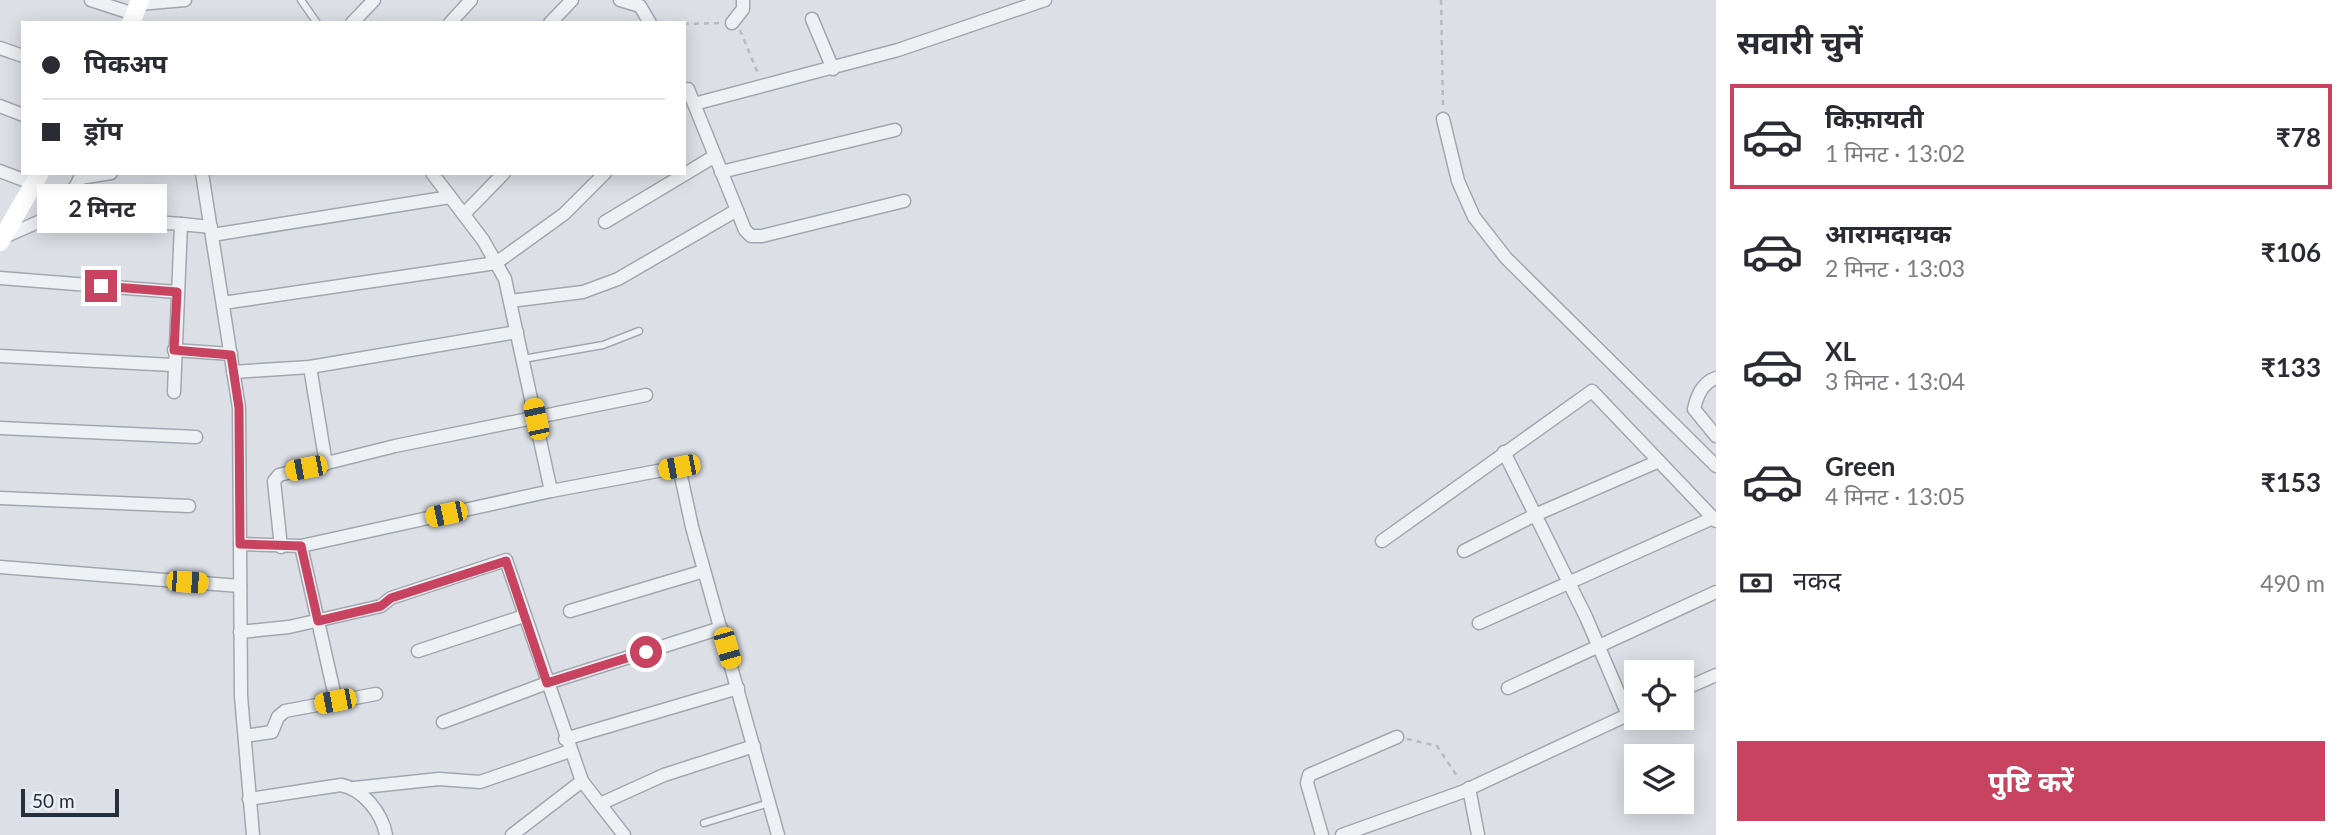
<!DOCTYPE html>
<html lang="hi">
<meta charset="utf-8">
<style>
:root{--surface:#fff;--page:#f2f2f3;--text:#2b2b33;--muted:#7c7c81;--line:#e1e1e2;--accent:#c84360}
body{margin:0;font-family:Lato,"Noto Sans Devanagari",sans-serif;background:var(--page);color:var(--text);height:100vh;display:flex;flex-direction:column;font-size:26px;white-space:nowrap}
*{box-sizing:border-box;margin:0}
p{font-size:23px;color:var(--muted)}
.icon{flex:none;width:38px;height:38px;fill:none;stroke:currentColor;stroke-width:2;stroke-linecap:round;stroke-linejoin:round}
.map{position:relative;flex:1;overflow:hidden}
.sheet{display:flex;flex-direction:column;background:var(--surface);width:630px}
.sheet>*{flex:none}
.banner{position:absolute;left:21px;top:21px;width:665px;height:154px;border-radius:0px;box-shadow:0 4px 18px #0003;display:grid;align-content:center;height:154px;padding:0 21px;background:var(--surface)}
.fabs{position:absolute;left:1624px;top:660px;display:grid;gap:14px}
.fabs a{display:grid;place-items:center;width:70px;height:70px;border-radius:0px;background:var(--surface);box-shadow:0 4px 18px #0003;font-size:35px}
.scale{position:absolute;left:21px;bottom:18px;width:98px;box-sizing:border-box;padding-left:7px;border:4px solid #262f3b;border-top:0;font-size:19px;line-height:24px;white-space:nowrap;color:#262f3b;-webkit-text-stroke:5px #ebeff3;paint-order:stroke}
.end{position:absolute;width:32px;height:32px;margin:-16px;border:9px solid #c84360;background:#fff;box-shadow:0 0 0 4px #fff}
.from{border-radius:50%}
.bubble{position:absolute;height:49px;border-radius:0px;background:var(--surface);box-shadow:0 4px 18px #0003;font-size:23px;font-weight:700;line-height:49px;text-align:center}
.car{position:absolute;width:21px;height:42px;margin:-21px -10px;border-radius:9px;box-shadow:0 0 5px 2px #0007;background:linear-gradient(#f5c518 24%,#345 0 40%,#f5c518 0 76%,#345 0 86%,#f5c518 0)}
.banner b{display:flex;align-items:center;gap:24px;height:66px;font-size:26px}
.banner b+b{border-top:2px solid var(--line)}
.banner i{width:18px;height:18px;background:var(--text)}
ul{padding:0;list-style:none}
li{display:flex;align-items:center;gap:21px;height:105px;margin:0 14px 10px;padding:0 7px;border:4px solid transparent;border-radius:0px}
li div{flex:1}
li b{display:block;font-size:26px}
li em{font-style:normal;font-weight:700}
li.on{border-color:var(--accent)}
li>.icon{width:63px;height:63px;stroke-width:1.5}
h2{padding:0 21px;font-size:32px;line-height:84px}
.pay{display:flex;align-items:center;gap:18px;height:77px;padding:0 21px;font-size:26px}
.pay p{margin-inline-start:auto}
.action{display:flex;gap:14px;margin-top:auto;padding:14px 21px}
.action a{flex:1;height:80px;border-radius:0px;background:var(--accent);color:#fff;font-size:28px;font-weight:700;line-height:80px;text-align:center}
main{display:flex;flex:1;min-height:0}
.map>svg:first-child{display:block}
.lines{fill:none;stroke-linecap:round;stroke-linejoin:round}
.lane-casing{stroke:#a2a7af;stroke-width:9}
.street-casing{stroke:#a2a7af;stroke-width:15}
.path{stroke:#b6bbc0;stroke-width:2.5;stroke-dasharray:5 5;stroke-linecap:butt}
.lane{stroke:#eef1f4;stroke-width:6}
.street{stroke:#eef1f4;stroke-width:12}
.secondary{stroke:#fff;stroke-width:18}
.route{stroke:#c84360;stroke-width:9}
</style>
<main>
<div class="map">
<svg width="1716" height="835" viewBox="0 0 1716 835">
<rect width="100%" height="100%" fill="#dce0e6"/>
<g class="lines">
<defs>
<g id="lane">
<polyline points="301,0 317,23"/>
<polyline points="523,359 603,345 639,331"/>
<polyline points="704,823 769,803"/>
</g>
<g id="street">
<polyline points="91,0 134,14"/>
<polyline points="620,0 640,6 650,23"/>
<polyline points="139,4 185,0"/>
<polyline points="812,19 833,69"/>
<polyline points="352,23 374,0"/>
<polyline points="450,23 471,0"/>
<polyline points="550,23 572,0"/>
<polyline points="732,23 743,9 743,0"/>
<polyline points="0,48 23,56"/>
<polyline points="684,93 688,89 745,230 751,236 762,236 904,201"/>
<polyline points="694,104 898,50 1045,0"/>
<polyline points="0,106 23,115"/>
<polyline points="1443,119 1458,181 1474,217 1506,258 1716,466"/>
<polyline points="0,171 34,184"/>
<polyline points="721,172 895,130"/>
<polyline points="83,173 69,198 68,209 77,216 181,224"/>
<polyline points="202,173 239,408 240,544 301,546 551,491 679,467 692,527 778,835"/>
<polyline points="432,173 483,240 505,279 551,491"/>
<polyline points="80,178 111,173"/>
<polyline points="464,214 504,173"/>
<polyline points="605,222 715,156"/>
<polyline points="212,235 450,197"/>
<polyline points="4,237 68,209"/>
<polyline points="0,278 177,292"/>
<polyline points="510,301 583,292 618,279 737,210"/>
<polyline points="223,303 496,263 564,214 605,173"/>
<polyline points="174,350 231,354"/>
<polyline points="0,356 173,365"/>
<polyline points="310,367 326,464"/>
<polyline points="233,372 310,367 517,332"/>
<path d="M1716,378c-14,5 -19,18 -22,31l22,27"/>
<polyline points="174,392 181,224 211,227"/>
<polyline points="0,428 196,437"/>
<polyline points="1504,452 1586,617 1628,715"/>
<polyline points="0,498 189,506"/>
<polyline points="1382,541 1592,391 1716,521"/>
<polyline points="240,544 241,696 253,835"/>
<polyline points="301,546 336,701"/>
<polyline points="281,547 274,481 279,475 395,446 646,395"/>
<polyline points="1464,551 1535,515 1659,461"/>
<polyline points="0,567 240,586"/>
<polyline points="570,611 704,571"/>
<polyline points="1479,623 1713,518"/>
<polyline points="240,632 289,627 381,606 391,598 506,560 582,781 624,835"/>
<polyline points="418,651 524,616"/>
<polyline points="1508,688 1716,592"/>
<polyline points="1682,690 1716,675"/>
<polyline points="443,722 547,683 721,628"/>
<polyline points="245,736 272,732 278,717 285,711 376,694"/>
<polyline points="565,739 738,688"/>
<polyline points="354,788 439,779 480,782 570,751"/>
<polyline points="1469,788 1478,835"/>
<path d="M249,799l92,-14c22,4 41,28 45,50"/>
<polyline points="600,804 664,775 754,746"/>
<polyline points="512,835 582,781"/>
<polyline points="1322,835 1307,783 1309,775 1397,737"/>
<polyline points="1342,835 1462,792 1636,711"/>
</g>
</defs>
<use href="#lane" class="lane-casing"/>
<use href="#street" class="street-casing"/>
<g class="path">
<polyline points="1441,0 1443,109"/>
<polyline points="684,24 719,23"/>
<polyline points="740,30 759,76"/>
<polyline points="1407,739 1437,746 1459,779"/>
</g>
<use href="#lane" class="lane"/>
<use href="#street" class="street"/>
<g class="secondary">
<polyline points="131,23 140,0"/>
<polyline points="0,242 40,173"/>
</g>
</g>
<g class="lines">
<polyline class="route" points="101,286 177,292 174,350 231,355 239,408 240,544 301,546 318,621 381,606 391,598 506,561 547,683 646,652"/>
</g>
</svg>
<div class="fabs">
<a><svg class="icon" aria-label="locate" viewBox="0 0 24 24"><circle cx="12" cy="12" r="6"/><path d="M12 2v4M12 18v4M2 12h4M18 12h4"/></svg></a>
<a><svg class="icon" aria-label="layers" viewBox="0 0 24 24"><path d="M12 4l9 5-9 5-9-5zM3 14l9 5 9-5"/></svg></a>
</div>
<div class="scale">50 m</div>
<i class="end from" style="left:646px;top:652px"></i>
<i class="end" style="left:101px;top:286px"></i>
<div class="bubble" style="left:37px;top:184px;width:130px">2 मिनट</div>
<i class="car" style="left:536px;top:419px;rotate:348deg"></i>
<i class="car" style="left:679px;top:467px;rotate:259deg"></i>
<i class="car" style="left:306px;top:468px;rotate:259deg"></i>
<i class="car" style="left:446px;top:514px;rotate:258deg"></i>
<i class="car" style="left:187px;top:582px;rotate:94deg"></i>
<i class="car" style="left:727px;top:648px;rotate:164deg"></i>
<i class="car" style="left:335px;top:701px;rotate:259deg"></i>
<div class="banner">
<b><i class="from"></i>पिकअप</b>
<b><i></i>ड्रॉप</b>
</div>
</div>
<section class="sheet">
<h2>सवारी चुनें</h2>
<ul>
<li class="on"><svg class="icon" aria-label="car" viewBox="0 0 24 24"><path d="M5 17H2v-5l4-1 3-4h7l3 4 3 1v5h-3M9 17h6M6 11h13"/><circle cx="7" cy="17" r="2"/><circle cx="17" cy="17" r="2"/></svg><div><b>किफ़ायती</b><p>1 मिनट · 13:02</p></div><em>₹78</em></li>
<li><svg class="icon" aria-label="car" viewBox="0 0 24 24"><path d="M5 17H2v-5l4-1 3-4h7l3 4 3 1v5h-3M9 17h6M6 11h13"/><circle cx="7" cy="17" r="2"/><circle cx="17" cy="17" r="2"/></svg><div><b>आरामदायक</b><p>2 मिनट · 13:03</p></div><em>₹106</em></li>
<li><svg class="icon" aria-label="car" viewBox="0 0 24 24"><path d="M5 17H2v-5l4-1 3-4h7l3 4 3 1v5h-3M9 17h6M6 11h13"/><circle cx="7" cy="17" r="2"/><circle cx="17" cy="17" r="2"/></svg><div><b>XL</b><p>3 मिनट · 13:04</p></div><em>₹133</em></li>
<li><svg class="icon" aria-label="car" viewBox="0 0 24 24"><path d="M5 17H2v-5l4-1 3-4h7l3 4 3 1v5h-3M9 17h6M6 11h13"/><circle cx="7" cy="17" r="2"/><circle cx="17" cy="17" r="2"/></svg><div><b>Green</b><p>4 मिनट · 13:05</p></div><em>₹153</em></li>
</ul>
<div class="pay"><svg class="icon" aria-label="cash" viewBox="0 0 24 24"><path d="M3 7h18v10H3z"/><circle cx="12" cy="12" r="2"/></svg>नकद<p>490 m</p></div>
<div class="action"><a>पुष्टि करें</a></div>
</section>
</main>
